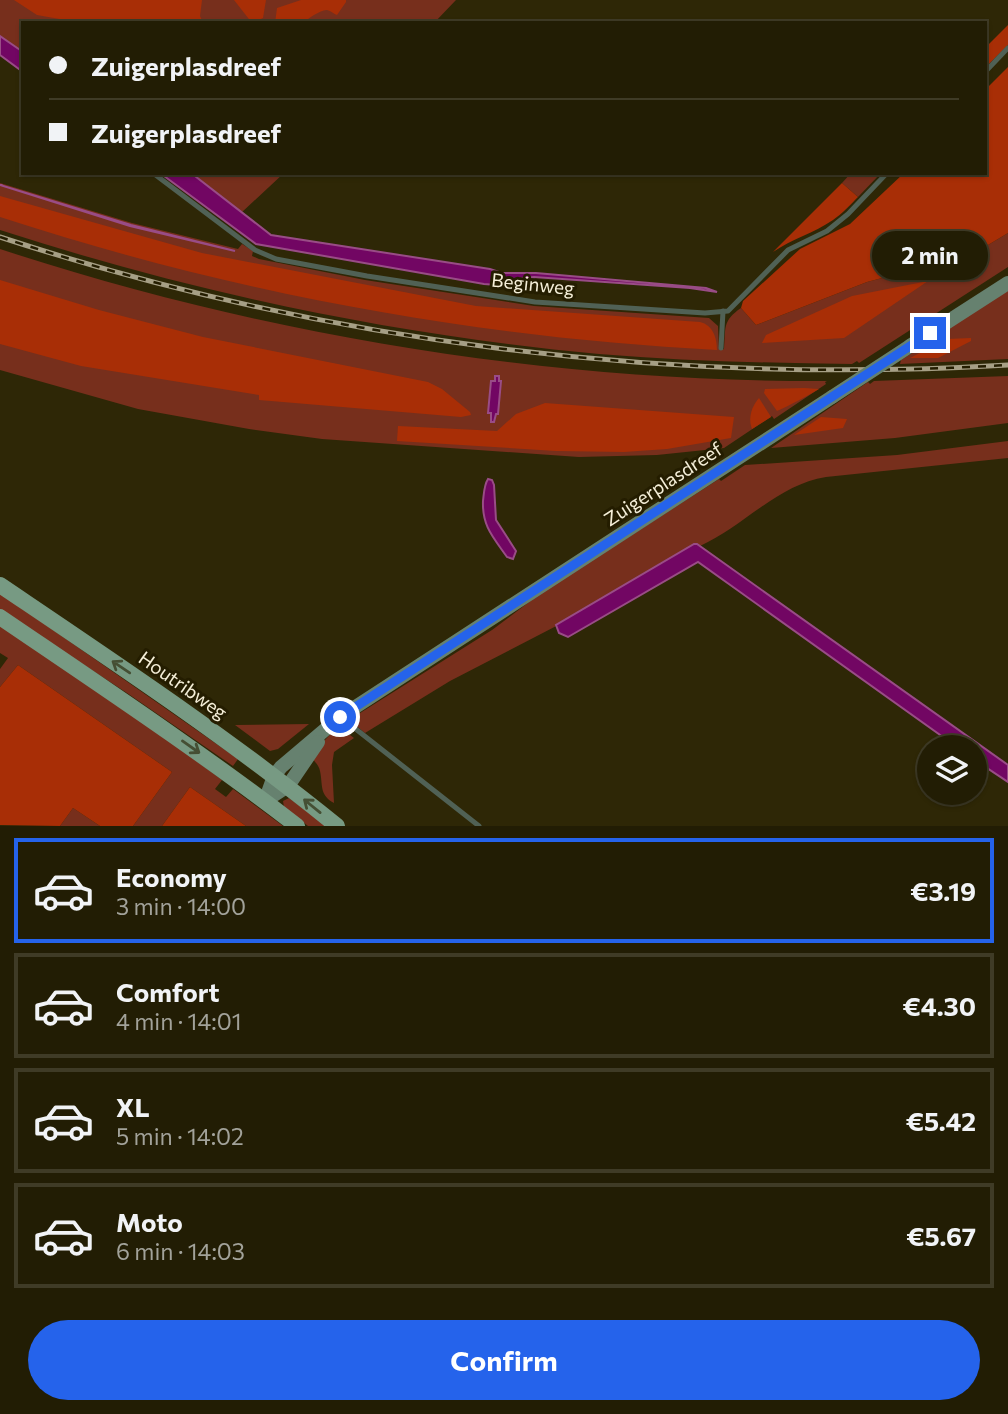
<!DOCTYPE html>
<meta charset="utf-8">
<style>
:root{--surface:#221d04;--page:#2e2a13;--text:#f1f3f6;--muted:#a2a29a;--line:#3f3b26;--accent:#2563eb}
body{margin:0;font-family:Commissioner,sans-serif;background:var(--page);color:var(--text);height:100vh;display:flex;flex-direction:column;font-size:26px;white-space:nowrap}
*{box-sizing:border-box;margin:0}
p{font-size:23px;color:var(--muted)}
.icon{flex:none;width:38px;height:38px;fill:none;stroke:currentColor;stroke-width:2;stroke-linecap:round;stroke-linejoin:round}
.map{position:relative;height:826px;overflow:hidden}
.drawer{display:flex;flex-direction:column;background:var(--surface);flex:1}
.drawer>*{flex:none}
.banner{position:absolute;left:21px;top:21px;width:966px;height:154px;border-radius:0px;box-shadow:0 2px 5px #0004,0 0 0 2px var(--line);display:grid;align-content:center;height:154px;padding:0 28px;background:var(--surface)}
.fabs{position:absolute;left:917px;top:735px;display:grid;gap:14px}
.fabs a{display:grid;place-items:center;width:70px;height:70px;border-radius:50%;background:var(--surface);box-shadow:0 2px 5px #0004,0 0 0 2px var(--line);font-size:35px}
.end{position:absolute;width:32px;height:32px;margin:-16px;border:9px solid #2563eb;background:#fff;box-shadow:0 0 0 4px #fff}
.from{border-radius:50%}
.bubble{position:absolute;height:49px;border-radius:24px;background:var(--surface);box-shadow:0 2px 5px #0004,0 0 0 2px var(--line);font-size:23px;font-weight:700;line-height:49px;text-align:center}
.banner b{display:flex;align-items:center;gap:24px;height:66px;font-size:26px}
.banner b+b{border-top:2px solid var(--line)}
.banner i{width:18px;height:18px;background:var(--text)}
ul{padding:12px 0 0;list-style:none}
li{display:flex;align-items:center;gap:21px;height:105px;margin:0 14px 10px;padding:0 14px;border:4px solid var(--line);border-radius:0px}
li div{flex:1}
li b{display:block;font-size:26px}
li em{font-style:normal;font-weight:700}
li.selected{border-color:var(--accent)}
li>.icon{width:63px;height:63px;stroke-width:1.5}
.primary-button{display:flex;gap:14px;margin-top:auto;padding:14px 28px}
.primary-button a{flex:1;height:80px;border-radius:42px;background:var(--accent);color:#fff;font-size:28px;font-weight:700;line-height:80px;text-align:center}
.map>svg:first-child{display:block}
.green{fill:#772f1c}
.forest{fill:#a82e06}
.water{fill:#720663;stroke:#994c86;stroke-width:2}
.lines{fill:none;stroke-linecap:round;stroke-linejoin:round}
.lane{stroke:#506155;stroke-width:5}
.secondary{stroke:#66816f;stroke-width:14}
.primary{stroke:#779a83;stroke-width:16}
.rail-casing{stroke:#a69f85;stroke-width:5}
.rail{stroke:#241d00;stroke-width:2.5;stroke-dasharray:8;stroke-linecap:butt}
.secondary-bridge{stroke:#66816f;stroke-width:14}
.oneway{stroke:#454f34}
.route{stroke:#2563eb;stroke-width:9}
.labels{text-anchor:middle;stroke-width:6;stroke-linejoin:round;paint-order:stroke}
.street-label{font-size:19px;fill:#f5efd8;stroke:#241d00}
</style>
<div class="map">
<svg width="1008" height="826" viewBox="0 0 1008 826">
<rect width="100%" height="100%" fill="#2e2706"/>
<g class="green">
<polygon points="0,0 456,0 434,23 23,23 23,52 0,36"/>
<polygon points="191,173 284,173 241,213 232,204"/>
<polygon points="851,173 881,173 858,197 842,183"/>
<path d="M0,183l132,40 106,26 4,-5 11,7 -1,5 7,3 106,21 169,26 175,12 9,8 1,24 5,-1c2,-21 -2,-28 17,-41l15,17 111,-43 106,-28 35,-21v34l-149,96 -2,-2 -5,3c-84,-1 -169,-3 -253,-10 -203,-19 -405,-61 -599,-124z"/>
<path d="M0,249c265,87 548,133 827,132l-2,1 1,2 -52,35 -2,-3 -48,32 -67,7 -78,2 -257,-18 -73,-10 -111,-20 -138,-39z"/>
<polygon points="1008,289 1008,359 900,364 901,360 926,344 925,341"/>
<polygon points="1008,376 1008,423 895,438 771,448 868,382 870,384 874,381"/>
<path d="M1008,441v17l-182,19c-49,8 -82,49 -126,69l-6,-2 -130,78 -114,59 -85,52 -16,-13 143,-90 45,-34 182,-117 2,2 24,-16 152,-10z"/>
<polygon points="0,593 238,759 233,766 127,693 0,610"/>
<polygon points="0,625 159,733 222,780 215,789 226,797 233,789 283,826 246,826 190,787 162,826 133,826 172,772 18,665 0,687 0,669 8,658 0,653"/>
<polygon points="309,724 278,749 270,751 235,725"/>
<path d="M338,726l16,12 -20,14 -2,13 2,38c-15,-8 -11,-18 -14,-32 -1,-6 -6,-10 -10,-15z"/>
<polygon points="289,798 327,826 308,826 284,807 283,801"/>
<polygon points="73,808 100,826 60,826"/>
</g>
<g class="forest">
<polygon points="14,0 202,0 200,16 203,23 64,23 65,20 37,15"/>
<polygon points="234,0 266,0 263,18 252,23"/>
<path d="M301,0h45v2l-9,13c-3,-1 -6,-4 -10,-5 -5,-1 -20,9 -24,13h-28l2,-15z"/>
<polygon points="1008,25 1008,45 985,68 985,48"/>
<polygon points="1008,67 1008,233 973,254 867,282 756,325 741,308 743,301 800,249 850,224 904,173 985,173 985,90"/>
<path d="M842,183l16,14c-8,8 -16,17 -25,23 -19,13 -41,19 -60,32z"/>
<path d="M0,196l202,57 274,53 224,16c13,3 17,16 17,28 -244,-13 -485,-57 -717,-133z"/>
<polygon points="0,280 99,310 203,337 428,382 442,389 470,412 471,415 461,417 259,400 259,395 81,366 0,344"/>
<polygon points="928,281 844,338 762,343 766,335 852,296"/>
<polygon points="971,338 971,341 938,358 910,358 947,339"/>
<path d="M804,388l15,1c-15,9 -27,15 -42,22l-13,-18 1,-4z"/>
<path d="M759,398l12,19 -19,12c-4,-10 -1,-22 7,-31z"/>
<polygon points="545,403 734,417 731,438 667,449 624,452 556,451 397,441 398,426 497,431 516,414"/>
<polygon points="821,417 847,419 843,428 794,435"/>
<polygon points="18,665 172,772 133,826 100,826 73,808 60,826 0,825 0,687"/>
<polygon points="190,787 246,826 162,826"/>
</g>
<g class="water">
<polygon points="0,36 23,52 23,72 0,55"/>
<polygon points="160,173 191,173 271,235 490,269 502,273 536,273 706,288 717,292 690,288 534,277 515,279 509,286 484,284 256,244"/>
<polygon points="0,185 131,225 235,251 130,226"/>
<polygon points="495,376 499,376 499,381 501,381 498,414 496,414 494,422 491,422 491,413 488,413 491,381 495,381"/>
<path d="M488,479l4,1 2,5 2,35 20,31 -3,8 -6,-2c-14,-20 -25,-31 -24,-56 1,-8 1,-16 5,-22z"/>
<polygon points="694,544 697,544 1008,765 1008,782 975,760 975,747 957,747 698,562 568,637 559,633 556,625"/>
</g>
<g class="lines">
<g class="lane">
<polyline points="985,72 1008,48"/>
<polyline points="153,173 255,250 276,259 367,276 535,302 705,313 728,311 788,250 827,231 848,214 887,173"/>
<polyline points="721,348 723,311"/>
<polyline points="343,719 479,826"/>
</g>
<g class="secondary">
<polyline points="910,346 1008,283"/>
<polyline points="265,801 274,776 281,767 340,717 832,397"/>
<polyline points="265,801 288,786 318,742"/>
</g>
<g class="primary">
<path d="M0,585c114,77 230,154 337,241"/>
<path d="M0,617c100,68 201,135 297,209"/>
</g>
<defs>
<path id="rail" d="M0,237c324,106 668,148 1008,128"/>
</defs>
<use href="#rail" class="rail-casing"/>
<use href="#rail" class="rail"/>
<polyline class="secondary-bridge" points="832,397 910,346"/>
</g>
<defs><path id="oneway-shaft" d="M-6 0H5M1.5-3L5.5 0L1.5 3" fill="none" stroke-width="1.6" stroke-linecap="round" stroke-linejoin="round" transform="scale(1.75)"/></defs>
<g class="oneway">
<use href="#oneway-shaft" transform="translate(121 667) rotate(-146)"/>
<use href="#oneway-shaft" transform="translate(191 747) rotate(35)"/>
<use href="#oneway-shaft" transform="translate(312 806) rotate(-141)"/>
</g>
<g class="lines">
<polyline class="route" points="340,717 930,333"/>
</g>
<g class="labels">
<g class="street-label">
<text transform="translate(533 284) rotate(6)" y="7">Beginweg</text>
<text transform="translate(663 484) rotate(-33)" y="7">Zuigerplasdreef</text>
<text transform="translate(183 685) rotate(35)" y="7">Houtribweg</text>
</g>
</g>
</svg>
<div class="fabs">
<a><svg class="icon" aria-label="layers" viewBox="0 0 24 24"><path d="M12 4l9 5-9 5-9-5zM3 14l9 5 9-5"/></svg></a>
</div>
<i class="end from" style="left:340px;top:717px"></i>
<i class="end" style="left:930px;top:333px"></i>
<div class="bubble" style="left:872px;top:231px;width:116px">2 min</div>
<div class="banner">
<b><i class="from"></i>Zuigerplasdreef</b>
<b><i></i>Zuigerplasdreef</b>
</div>
</div>
<section class="drawer">
<ul>
<li class="selected"><svg class="icon" aria-label="car" viewBox="0 0 24 24"><path d="M5 17H2v-5l4-1 3-4h7l3 4 3 1v5h-3M9 17h6M6 11h13"/><circle cx="7" cy="17" r="2"/><circle cx="17" cy="17" r="2"/></svg><div><b>Economy</b><p>3 min · 14:00</p></div><em>€3.19</em></li>
<li><svg class="icon" aria-label="car" viewBox="0 0 24 24"><path d="M5 17H2v-5l4-1 3-4h7l3 4 3 1v5h-3M9 17h6M6 11h13"/><circle cx="7" cy="17" r="2"/><circle cx="17" cy="17" r="2"/></svg><div><b>Comfort</b><p>4 min · 14:01</p></div><em>€4.30</em></li>
<li><svg class="icon" aria-label="car" viewBox="0 0 24 24"><path d="M5 17H2v-5l4-1 3-4h7l3 4 3 1v5h-3M9 17h6M6 11h13"/><circle cx="7" cy="17" r="2"/><circle cx="17" cy="17" r="2"/></svg><div><b>XL</b><p>5 min · 14:02</p></div><em>€5.42</em></li>
<li><svg class="icon" aria-label="car" viewBox="0 0 24 24"><path d="M5 17H2v-5l4-1 3-4h7l3 4 3 1v5h-3M9 17h6M6 11h13"/><circle cx="7" cy="17" r="2"/><circle cx="17" cy="17" r="2"/></svg><div><b>Moto</b><p>6 min · 14:03</p></div><em>€5.67</em></li>
</ul>
<div class="primary-button"><a>Confirm</a></div>
</section>
